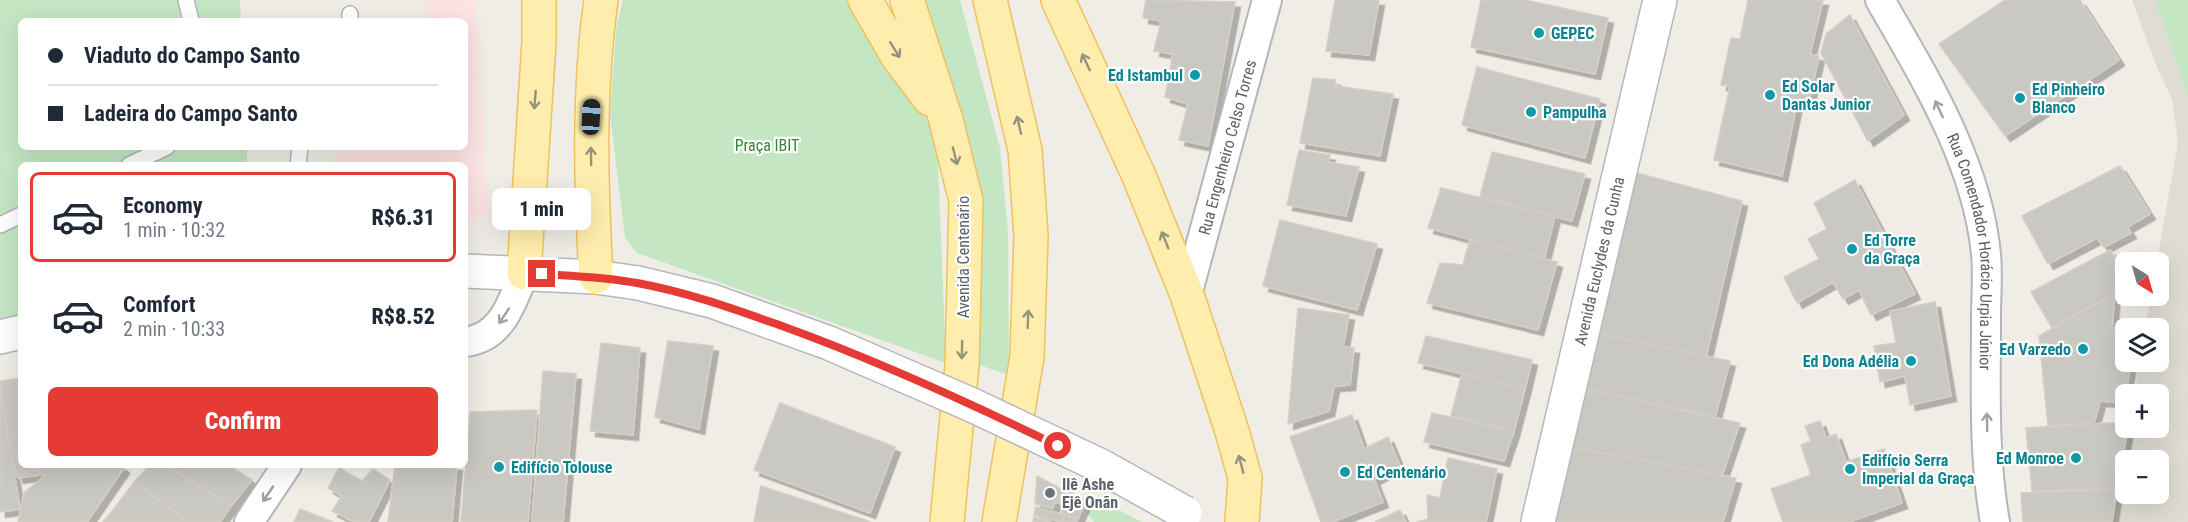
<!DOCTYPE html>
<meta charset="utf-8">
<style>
:root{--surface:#fff;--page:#f2f2f3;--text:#1f2937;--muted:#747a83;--line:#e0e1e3;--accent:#e63b34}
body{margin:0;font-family:"Roboto Condensed",sans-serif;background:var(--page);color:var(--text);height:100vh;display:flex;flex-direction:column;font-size:22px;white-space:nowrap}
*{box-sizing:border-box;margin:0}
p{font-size:20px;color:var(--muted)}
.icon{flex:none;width:33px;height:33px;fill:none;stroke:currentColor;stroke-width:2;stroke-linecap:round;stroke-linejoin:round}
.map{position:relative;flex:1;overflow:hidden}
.panel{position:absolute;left:18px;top:162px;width:450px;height:306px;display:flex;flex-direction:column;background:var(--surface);border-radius:9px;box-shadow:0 6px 24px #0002}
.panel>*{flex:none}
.top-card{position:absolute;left:18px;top:18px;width:450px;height:132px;border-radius:9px;box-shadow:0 6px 24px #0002;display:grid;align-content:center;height:132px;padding:0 30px;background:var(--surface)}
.needle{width:39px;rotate:143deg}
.controls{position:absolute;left:2115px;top:252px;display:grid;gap:12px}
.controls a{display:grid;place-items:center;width:54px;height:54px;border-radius:9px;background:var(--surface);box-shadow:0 6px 24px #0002;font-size:30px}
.end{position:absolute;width:27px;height:27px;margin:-14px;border:8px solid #e63b34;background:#fff;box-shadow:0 0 0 3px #fff}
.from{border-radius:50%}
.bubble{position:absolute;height:42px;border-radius:9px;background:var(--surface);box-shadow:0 6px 24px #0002;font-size:20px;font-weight:800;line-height:42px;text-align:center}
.car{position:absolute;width:18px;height:36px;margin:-18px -9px;border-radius:8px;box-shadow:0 0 4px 2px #0007;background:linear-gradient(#222 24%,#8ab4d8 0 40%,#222 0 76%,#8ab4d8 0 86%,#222 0)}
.top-card b{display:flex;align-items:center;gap:21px;height:57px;font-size:22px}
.top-card b+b{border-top:2px solid var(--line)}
.top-card i{width:15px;height:15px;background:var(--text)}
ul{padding:10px 0 0;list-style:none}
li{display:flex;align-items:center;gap:18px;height:90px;margin:0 12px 9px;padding:0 18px;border:3px solid transparent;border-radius:9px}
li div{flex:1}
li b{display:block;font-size:22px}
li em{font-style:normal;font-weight:800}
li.active{border-color:var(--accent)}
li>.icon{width:54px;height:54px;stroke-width:1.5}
.button{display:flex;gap:12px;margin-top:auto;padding:12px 30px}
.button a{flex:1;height:69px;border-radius:9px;background:var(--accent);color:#fff;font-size:24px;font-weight:800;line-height:69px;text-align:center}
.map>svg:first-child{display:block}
.education{fill:#dfdcd4;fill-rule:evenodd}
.medical{fill:#fbe4e3}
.green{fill:#c4e6c3}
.building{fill:#cac8c3;stroke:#d4cec4;stroke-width:1.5;filter:url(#shadow)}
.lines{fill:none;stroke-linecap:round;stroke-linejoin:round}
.service-casing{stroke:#b3b6ba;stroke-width:18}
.minor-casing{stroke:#b3b6ba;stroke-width:32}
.secondary-casing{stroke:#b4b8bd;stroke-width:36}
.primary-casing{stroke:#efc15f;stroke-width:36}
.service{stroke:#fff;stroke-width:15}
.minor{stroke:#fff;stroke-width:28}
.secondary{stroke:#fff;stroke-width:33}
.primary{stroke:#feedac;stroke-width:33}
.secondary-bridge-casing{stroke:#b4b8bd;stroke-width:36;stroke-linecap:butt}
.secondary-bridge{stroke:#fff;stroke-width:33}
.oneway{stroke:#95927e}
.oneway2{stroke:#9ea0a3}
.route{stroke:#e63b34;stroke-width:8}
.culture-dot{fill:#0f9aa8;stroke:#fff;stroke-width:2}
.worship-dot{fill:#6b7280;stroke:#fff;stroke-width:2}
.labels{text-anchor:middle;stroke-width:4.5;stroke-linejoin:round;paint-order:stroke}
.culture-label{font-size:16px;font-weight:bold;fill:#0d838f;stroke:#fff;text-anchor:start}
.park-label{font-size:16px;fill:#368437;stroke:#fff}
.street-label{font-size:16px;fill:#5d6166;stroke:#fff}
.worship-label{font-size:16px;font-weight:bold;fill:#5b616d;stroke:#fff;text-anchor:start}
</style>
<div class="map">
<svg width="2188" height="522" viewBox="0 0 2188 522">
<defs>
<filter id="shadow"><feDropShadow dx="5.5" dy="5.5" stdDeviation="0" flood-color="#0004"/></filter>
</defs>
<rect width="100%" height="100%" fill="#efede6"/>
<path class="education" d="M2132,0h56v522h-76l16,-94h30v-34h-24l6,-32h18v-34h-13l6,-32h7v-34h-1l21,-120 -6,-43 -16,-34zM2126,460h32v34h-32z"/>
<polygon class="medical" points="425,0 475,0 489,218 465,221 465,165 332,165 340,147 465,147 465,21 427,21"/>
<g class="green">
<polygon points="0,0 240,0 241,21 21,21 21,147 247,147 247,165 21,165 21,314 0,319"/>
<polygon points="623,0 859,0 936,112 946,363 637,253 625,238 610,114 616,29"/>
<polygon points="919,0 960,0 1000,148 1008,231 1009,375 979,365 976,191"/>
<polygon points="2155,0 2188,0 2188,97"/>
<polygon points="1094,497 1142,522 1094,522 1087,513"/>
</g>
<g class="building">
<polygon points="1146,0 1235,2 1208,146 1179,140 1188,104 1165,97 1173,54 1154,51 1161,21 1143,18"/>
<polygon points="1335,0 1379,0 1369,55 1326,51"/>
<polygon points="1481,0 1525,0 1608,18 1595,74 1471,47"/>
<polygon points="1748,0 1823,0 1810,54 1819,56 1808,106 1797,103 1782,176 1714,160 1730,86 1721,85 1731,38 1740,39"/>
<polygon points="2005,0 2080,0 2119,60 2005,136 1939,44"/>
<polygon points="1850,15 1904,115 1868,141 1821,53 1826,34"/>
<polygon points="1477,67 1600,99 1585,158 1462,125"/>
<polygon points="1313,78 1335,80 1335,86 1393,94 1380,156 1300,143"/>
<polygon points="1299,150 1330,155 1327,162 1359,167 1346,216 1287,205"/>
<polygon points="1492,152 1585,174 1572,221 1480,197"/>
<polygon points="2120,166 2150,214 2127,227 2131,233 2104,247 2097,238 2048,264 2022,216"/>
<polygon points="1637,173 1742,201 1706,357 1600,334"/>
<polygon points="1855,180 1915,294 1871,315 1859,290 1843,299 1833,282 1797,303 1784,277 1819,259 1808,239 1827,229 1814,203"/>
<polygon points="1441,188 1555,216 1544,259 1428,228"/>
<polygon points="1280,220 1377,244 1357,310 1263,286"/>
<polygon points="1470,239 1557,262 1538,330 1427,303 1440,263 1463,265"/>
<polygon points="2110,250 2126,275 2126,287 2052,328 2031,292"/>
<polygon points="2115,293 2112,328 2126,329 2126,362 2131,362 2124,403 2100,401 2094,423 2048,426 2039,336"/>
<polygon points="1935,302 1951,396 1910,405 1905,376 1880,382 1874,346 1896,343 1890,311"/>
<polygon points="1298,308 1349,315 1343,347 1354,348 1350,385 1334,386 1329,411 1288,424"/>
<polygon points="1600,334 1730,361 1715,417 1587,389"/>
<polygon points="1426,336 1532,360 1525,389 1418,363"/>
<polygon points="668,341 713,346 699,429 655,417"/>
<polygon points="601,343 640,348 633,435 590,431"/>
<polygon points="543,371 576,374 563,522 532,522"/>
<polygon points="1462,374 1525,389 1514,431 1451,416"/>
<polygon points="21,378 21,453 10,455 0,381"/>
<polygon points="0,389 20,509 0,512"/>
<polygon points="1587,389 1740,423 1722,476 1571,447"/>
<polygon points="780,403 895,447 870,513 754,470"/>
<polygon points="537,410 528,522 461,522 470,412"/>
<polygon points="1432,413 1514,431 1504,461 1424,442"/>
<polygon points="1352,415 1364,449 1388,437 1400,466 1374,479 1383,502 1332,522 1321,522 1290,437"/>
<polygon points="1820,421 1826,438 1836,434 1846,462 1884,449 1902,503 1849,522 1783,522 1771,489 1811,475 1801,445 1811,441 1805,426"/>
<polygon points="2126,422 2126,428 2128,428 2117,489 2032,491 2026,428"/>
<polygon points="1571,447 1736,478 1723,522 1556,522"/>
<polygon points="21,453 21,465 121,465 124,468 87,522 18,522 24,493 47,474 18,478 10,455"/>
<polygon points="1448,458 1497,469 1486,522 1416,522 1428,519 1427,495 1440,498"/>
<polygon points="150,465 166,465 231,506 220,522 190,522 134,482"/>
<polygon points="166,465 228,465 252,480 231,506"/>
<polygon points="395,465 457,465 452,522 388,522"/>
<polygon points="339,468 362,481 373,469 390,480 369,522 354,522 332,511 342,496 328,488"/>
<polygon points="1037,476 1063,490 1065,496 1062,504 1055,502 1053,508 1035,504"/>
<polygon points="134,482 176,513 190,522 139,522 116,506"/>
<polygon points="761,486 871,522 754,522"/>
<polygon points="2117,489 2112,522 2023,522 2021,493"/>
<polygon points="1069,492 1086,500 1078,519 1061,513"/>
<polygon points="116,506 139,522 103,522"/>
<polygon points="1036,507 1065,515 1062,522 1034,515"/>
<polygon points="300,509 333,522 294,522"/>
<polygon points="1400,510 1406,522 1375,522"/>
<polygon points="1065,515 1078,519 1076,522 1063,522"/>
<polygon points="1034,517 1051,522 1033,522"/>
</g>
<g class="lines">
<defs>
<g id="service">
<polyline points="186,0 191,21"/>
<polyline points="350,14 350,21"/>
<polyline points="129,165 167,147"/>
<polyline points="298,165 300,147"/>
<polyline points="0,225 21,215"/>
</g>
<g id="minor">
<path id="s1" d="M1880,0c45,78 97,162 106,254 2,21 0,43 0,64 0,67 -3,137 9,204"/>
<path id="s2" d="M1187,295l80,-295"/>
<path d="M465,342c37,-4 47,-40 59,-69"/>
<polyline points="249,522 287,465"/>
</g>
<g id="secondary">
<polyline points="465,271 596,277 638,283"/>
<polyline points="0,337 21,332"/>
<path id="s3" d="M1538,522l122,-522"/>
</g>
<g id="primary">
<polyline points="865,0 898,57 930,99"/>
<polyline points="907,0 946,120 966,201 962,365 947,522"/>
<polyline points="990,0 1025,150 1031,236 1027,357 999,522"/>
<polyline points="1058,0 1139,176 1187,295 1232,431 1245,478 1242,522"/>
<polyline points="524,273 539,42 539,0"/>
<path d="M596,277c-5,-93 -8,-184 5,-277"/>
</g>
</defs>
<use href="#service" class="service-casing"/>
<use href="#minor" class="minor-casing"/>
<use href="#secondary" class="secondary-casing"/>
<use href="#primary" class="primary-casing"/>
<use href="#service" class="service"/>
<use href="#minor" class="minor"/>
<use href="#secondary" class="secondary"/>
<use href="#primary" class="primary"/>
<defs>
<polyline id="secondary-bridge" points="638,283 712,301 829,343 972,405 1101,466 1185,513"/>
</defs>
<use href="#secondary-bridge" class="secondary-bridge-casing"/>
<use href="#secondary-bridge" class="secondary-bridge"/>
</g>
<defs><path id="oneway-shaft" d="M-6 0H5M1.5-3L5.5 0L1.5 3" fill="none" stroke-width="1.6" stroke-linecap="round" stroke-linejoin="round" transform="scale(1.5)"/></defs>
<g class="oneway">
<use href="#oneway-shaft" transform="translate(895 50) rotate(58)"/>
<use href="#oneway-shaft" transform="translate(1086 62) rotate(-115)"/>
<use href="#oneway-shaft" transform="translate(535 100) rotate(94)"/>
<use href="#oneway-shaft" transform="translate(1019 125) rotate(-103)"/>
<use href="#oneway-shaft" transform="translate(591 156) rotate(-91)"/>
<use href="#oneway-shaft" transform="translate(955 156) rotate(76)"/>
<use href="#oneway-shaft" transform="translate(1165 240) rotate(-112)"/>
<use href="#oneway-shaft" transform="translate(1028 319) rotate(-88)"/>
<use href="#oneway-shaft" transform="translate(962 350) rotate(91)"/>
<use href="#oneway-shaft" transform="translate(1241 464) rotate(-105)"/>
</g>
<g class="oneway2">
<use href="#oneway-shaft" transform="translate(1939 109) rotate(-115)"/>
<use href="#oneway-shaft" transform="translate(504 316) rotate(123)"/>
<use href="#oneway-shaft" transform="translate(1987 422) rotate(-91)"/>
<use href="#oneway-shaft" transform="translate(268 494) rotate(124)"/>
</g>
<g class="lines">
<path class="route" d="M542,274c32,2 64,3 95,9 50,9 97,26 145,43 94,34 186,76 276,120"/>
</g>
<g class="culture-dot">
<circle cx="1539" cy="33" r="6"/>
<circle cx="1195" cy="75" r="6"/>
<circle cx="1770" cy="95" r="6"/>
<circle cx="2020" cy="98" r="6"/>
<circle cx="1531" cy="112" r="6"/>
<circle cx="1852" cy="249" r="6"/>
<circle cx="2083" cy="349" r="6"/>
<circle cx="1911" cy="361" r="6"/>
<circle cx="2076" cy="458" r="6"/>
<circle cx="499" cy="467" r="6"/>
<circle cx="1850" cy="469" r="6"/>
<circle cx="1345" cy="472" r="6"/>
</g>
<circle class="worship-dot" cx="1050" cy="493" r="6"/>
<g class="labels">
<g class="culture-label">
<text x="1551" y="39">GEPEC</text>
<text x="1183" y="81" text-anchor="end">Ed Istambul</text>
<text x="1782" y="92">Ed Solar<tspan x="1782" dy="18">Dantas Junior</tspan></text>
<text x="2032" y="95">Ed Pinheiro<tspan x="2032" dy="18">Blanco</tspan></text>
<text x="1543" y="118">Pampulha</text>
<text x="1864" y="246">Ed Torre<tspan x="1864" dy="18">da Graça</tspan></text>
<text x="2071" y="355" text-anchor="end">Ed Varzedo</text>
<text x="1899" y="367" text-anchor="end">Ed Dona Adélia</text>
<text x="2064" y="464" text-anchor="end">Ed Monroe</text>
<text x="1862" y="466">Edifício Serra<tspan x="1862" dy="18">Imperial da Graça</tspan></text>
<text x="511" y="473">Edifício Tolouse</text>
<text x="1357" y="478">Ed Centenário</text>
</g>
<g class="park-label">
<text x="767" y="151">Praça IBIT</text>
</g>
<g class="street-label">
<text dy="6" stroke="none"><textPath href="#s2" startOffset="153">Rua Engenheiro Celso Torres</textPath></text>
<text dy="6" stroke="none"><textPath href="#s1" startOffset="273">Rua Comendador Horácio Urpia Júnior</textPath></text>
<text transform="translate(963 257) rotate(-90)" y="6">Avenida Centenário</text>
<text dy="6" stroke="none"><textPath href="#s3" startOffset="268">Avenida Euclydes da Cunha</textPath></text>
</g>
<g class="worship-label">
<text x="1062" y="490">Ilê Ashe<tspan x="1062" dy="18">Ejê Onãn</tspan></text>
</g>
</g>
</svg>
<div class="controls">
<a><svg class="needle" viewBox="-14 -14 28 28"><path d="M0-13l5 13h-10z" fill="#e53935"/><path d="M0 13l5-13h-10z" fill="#747a83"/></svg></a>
<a><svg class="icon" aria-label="layers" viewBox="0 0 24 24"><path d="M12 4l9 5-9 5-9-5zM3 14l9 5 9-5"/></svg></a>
<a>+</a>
<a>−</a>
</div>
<i class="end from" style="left:1058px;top:446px"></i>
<i class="end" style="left:542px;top:274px"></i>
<div class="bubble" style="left:492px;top:188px;width:99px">1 min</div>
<i class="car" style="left:591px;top:117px;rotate:3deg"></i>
<div class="top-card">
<b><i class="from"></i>Viaduto do Campo Santo</b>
<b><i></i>Ladeira do Campo Santo</b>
</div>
<section class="panel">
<ul>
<li class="active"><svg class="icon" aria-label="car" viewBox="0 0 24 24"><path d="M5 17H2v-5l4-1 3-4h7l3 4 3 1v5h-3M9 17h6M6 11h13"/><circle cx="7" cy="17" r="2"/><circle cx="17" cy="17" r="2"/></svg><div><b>Economy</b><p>1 min · 10:32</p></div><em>R$6.31</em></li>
<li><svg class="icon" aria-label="car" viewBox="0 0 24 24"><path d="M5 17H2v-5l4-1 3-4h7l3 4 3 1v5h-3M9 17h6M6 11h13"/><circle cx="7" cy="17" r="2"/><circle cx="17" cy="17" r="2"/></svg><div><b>Comfort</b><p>2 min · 10:33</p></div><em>R$8.52</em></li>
</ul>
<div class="button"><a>Confirm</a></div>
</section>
</div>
